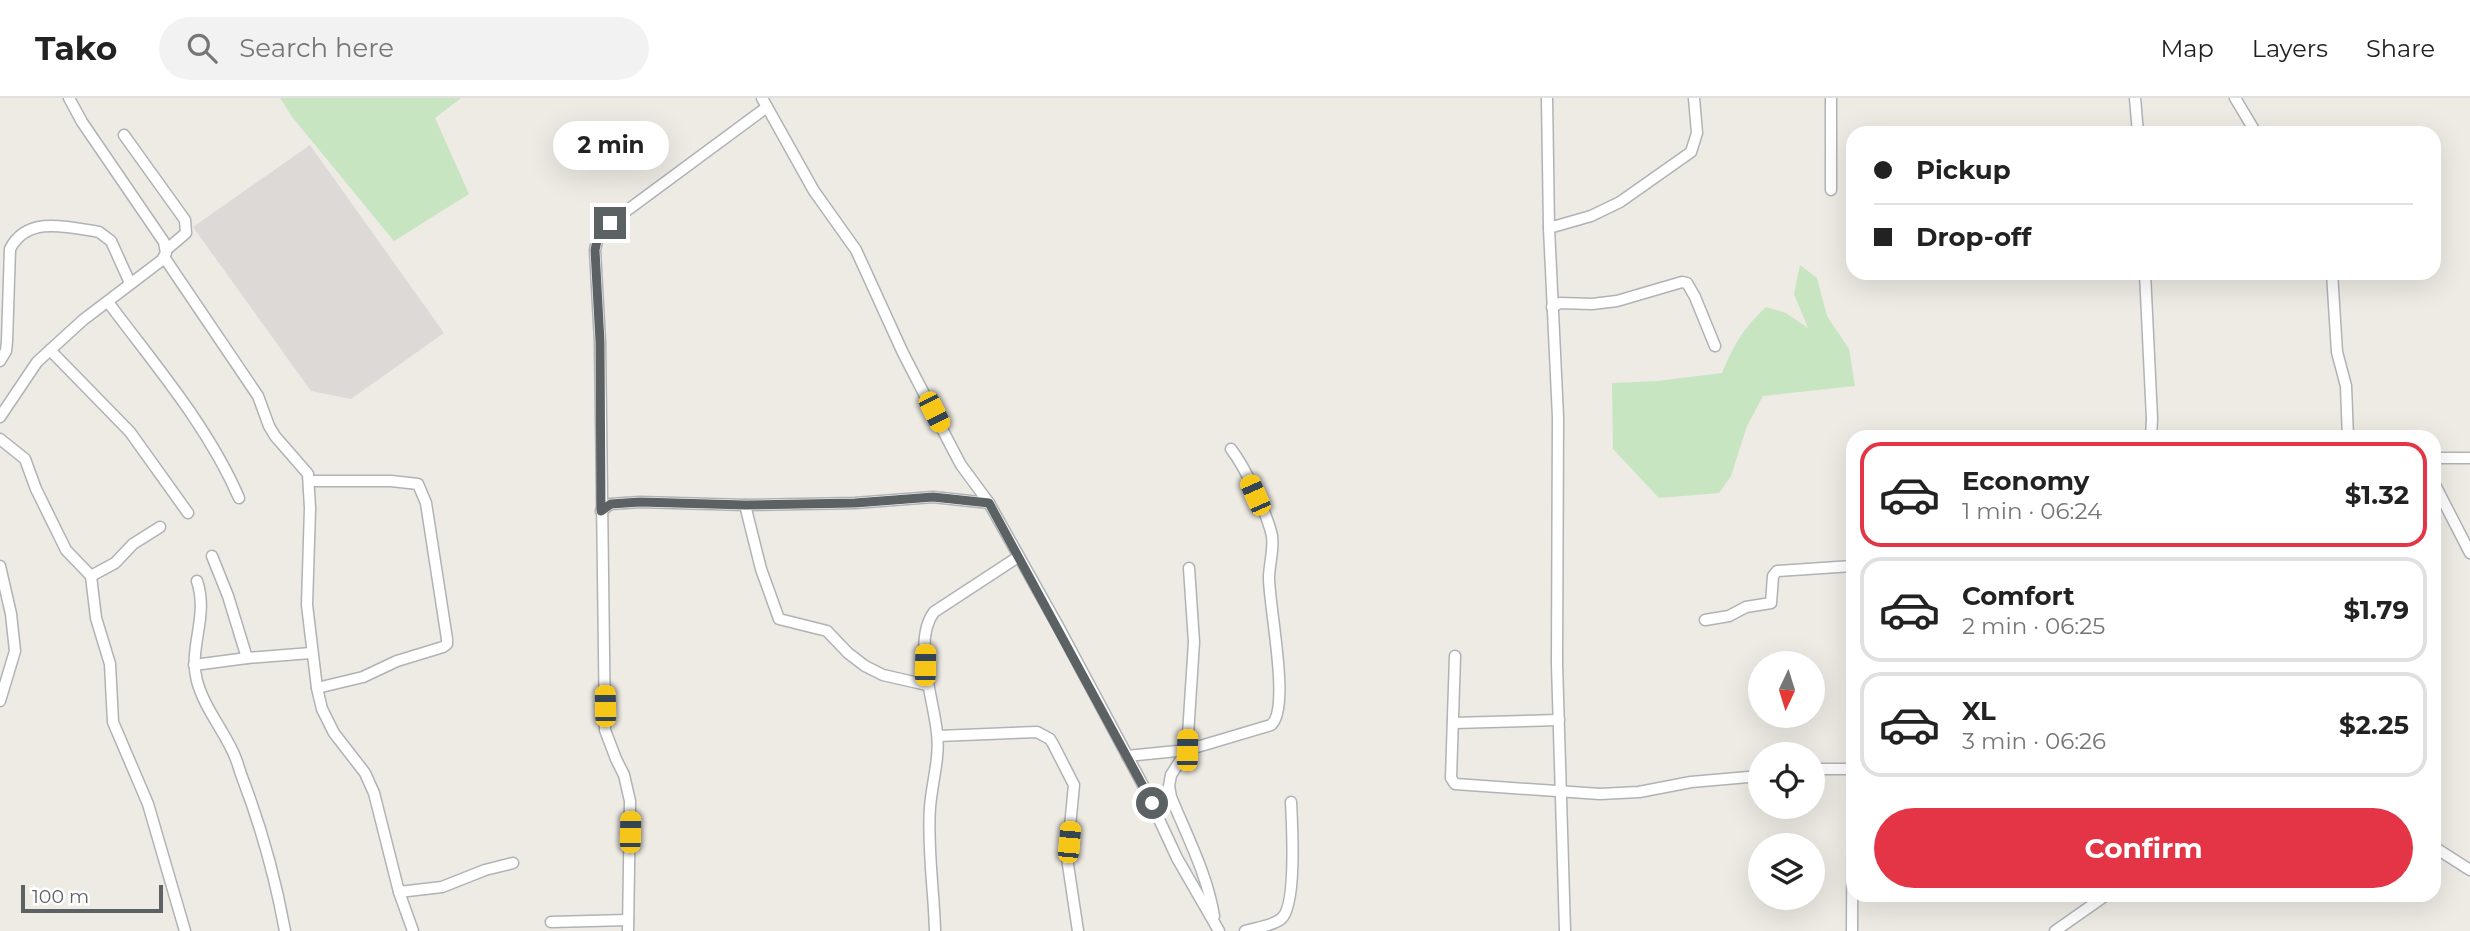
<!DOCTYPE html>
<meta charset="utf-8">
<style>
:root{--surface:#fff;--page:#f2f2f2;--text:#222;--muted:#767676;--line:#e0e0e0;--accent:#e33545}
body{margin:0;font-family:Montserrat,sans-serif;background:var(--page);color:var(--text);height:100vh;display:flex;flex-direction:column;font-size:26px;white-space:nowrap}
*{box-sizing:border-box;margin:0}
p{font-size:23px;color:var(--muted)}
.icon{flex:none;width:38px;height:38px;fill:none;stroke:currentColor;stroke-width:2;stroke-linecap:round;stroke-linejoin:round}
.map{position:relative;flex:1;overflow:hidden}
.details{position:absolute;left:1846px;top:332px;width:595px;height:472px;display:flex;flex-direction:column;background:var(--surface);border-radius:21px;box-shadow:0 7px 28px #0002}
.details>*{flex:none}
.banner{position:absolute;left:1846px;top:28px;width:595px;height:154px;border-radius:21px;box-shadow:0 7px 28px #0002;display:grid;align-content:center;height:154px;padding:0 28px;background:var(--surface)}
.needle{width:46px;rotate:184deg}
.fabs{position:absolute;left:1748px;top:553px;display:grid;gap:14px}
.fabs a{display:grid;place-items:center;width:77px;height:77px;border-radius:50%;background:var(--surface);box-shadow:0 7px 28px #0002;font-size:35px}
.scale{position:absolute;left:21px;bottom:18px;width:142px;box-sizing:border-box;padding-left:7px;border:4px solid #5c6164;border-top:0;font-size:19px;line-height:24px;white-space:nowrap;color:#5c6164;-webkit-text-stroke:5px #fff;paint-order:stroke}
.end{position:absolute;width:32px;height:32px;margin:-16px;border:9px solid #5c6164;background:#fff;box-shadow:0 0 0 4px #fff}
.from{border-radius:50%}
.bubble{position:absolute;height:49px;border-radius:24px;background:var(--surface);box-shadow:0 7px 28px #0002;font-size:23px;font-weight:700;line-height:49px;text-align:center}
.car{position:absolute;width:21px;height:42px;margin:-21px -10px;border-radius:9px;box-shadow:0 0 5px 2px #0007;background:linear-gradient(#f5c518 24%,#345 0 40%,#f5c518 0 76%,#345 0 86%,#f5c518 0)}
.banner b{display:flex;align-items:center;gap:24px;height:66px;font-size:26px}
.banner b+b{border-top:2px solid var(--line)}
.banner i{width:18px;height:18px;background:var(--text)}
ul{padding:12px 0 0;list-style:none}
li{display:flex;align-items:center;gap:21px;height:105px;margin:0 14px 10px;padding:0 14px;border:4px solid var(--line);border-radius:21px}
li div{flex:1}
li b{display:block;font-size:26px}
li em{font-style:normal;font-weight:700}
li.active{border-color:var(--accent)}
li>.icon{width:63px;height:63px;stroke-width:1.5}
.primary-button{display:flex;gap:14px;margin-top:auto;padding:14px 28px}
.primary-button a{flex:1;height:80px;border-radius:42px;background:var(--accent);color:#fff;font-size:28px;font-weight:700;line-height:80px;text-align:center}
header{display:flex;align-items:center;gap:42px;box-sizing:border-box;height:98px;padding:0 35px;background:var(--surface);border-bottom:2px solid var(--line)}
header strong{font-size:33px}
nav{display:flex;gap:38px;margin-inline-start:auto;font-size:24px}
.search{width:490px;height:63px;background:var(--page);display:flex;align-items:center;gap:18px;box-sizing:border-box;padding:0 24px;border-radius:38px;color:var(--muted);font-size:26px}
.map>svg:first-child{display:block}
.industrial{fill:#ddd9d6}
.green{fill:#c7e5c1}
.lines{fill:none;stroke-linecap:round;stroke-linejoin:round}
.street-casing{stroke:#afb3b6;stroke-width:13}
.street{stroke:#fff;stroke-width:10}
.route{stroke:#5c6164;stroke-width:9}
</style>
<header>
<strong>Tako</strong>
<div class="search"><svg class="icon" aria-label="search" viewBox="0 0 24 24"><circle cx="10" cy="10" r="6"/><path d="M15 15l6 6"/></svg>Search here</div>
<nav><a>Map</a><a>Layers</a><a>Share</a></nav>
</header>
<div class="map">
<svg width="2470" height="833" viewBox="0 0 2470 833">
<rect width="100%" height="100%" fill="#eeeae4"/>
<polygon class="industrial" points="310,47 444,235 351,301 311,293 193,129"/>
<g class="green">
<polygon points="280,0 461,0 435,20 469,96 394,143 293,20"/>
<path d="M1800,167l17,13 10,38 22,33 6,37 -92,10 -16,30 -16,50 -12,17 -60,5 -46,-49 -1,-66 46,-2 64,-8c13,-30 20,-43 44,-66l20,6 22,15 -14,-34z"/>
</g>
<g class="lines">
<defs>
<g id="street">
<polyline points="762,0 814,93 856,152 903,255 953,352 961,367 989,405 1058,528 1144,689 1177,760 1219,833"/>
<polyline points="1547,0 1549,130 1558,319 1557,566 1565,833"/>
<polyline points="1831,0 1831,92"/>
<polyline points="2135,0 2138,35"/>
<polyline points="2235,0 2256,35"/>
<polyline points="124,37 185,122 186,135 166,152"/>
<polyline points="1549,130 1591,118 1620,104 1691,54 1697,35 1694,0"/>
<polyline points="164,159 258,298 269,328 275,338 308,376 310,410 307,507 317,590 322,611 334,635 365,675 374,695 399,794 413,833"/>
<polyline points="2145,175 2152,321 2151,340"/>
<polyline points="2332,175 2337,254 2346,288 2348,340"/>
<path d="M108,204c46,62 100,124 131,196"/>
<polyline points="1552,209 1560,205 1592,206 1617,203 1682,184 1687,185 1695,199 1715,248"/>
<polyline points="50,252 130,334 188,415"/>
<path d="M0,263l6,-10 1,-10 3,-92c17,-34 58,-22 89,-17l12,9 19,42"/>
<polyline points="0,319 37,264 83,222 162,162 166,155 164,144 82,24 69,0"/>
<polyline points="0,341 25,361 36,391 66,452 91,478 96,520 110,566 113,624 148,706 185,833"/>
<polyline points="2434,360 2470,360"/>
<polyline points="310,383 391,383 418,386 426,405 447,541 447,546 443,549 397,563 363,579 317,590"/>
<polyline points="2434,385 2470,455"/>
<polyline points="1853,396 1853,631"/>
<polyline points="745,407 761,471 779,521 827,533 848,555 865,568 883,577 927,587"/>
<polyline points="601,413 611,406 640,404 745,407 855,405 933,399 989,405"/>
<polyline points="212,458 228,498 247,560"/>
<polyline points="0,468 11,516 15,553 0,603"/>
<path d="M1189,470l5,74 -7,108 -16,25 -2,11 2,11c16,39 36,77 43,119"/>
<polyline points="91,478 115,465 133,446 160,429"/>
<path d="M197,483c12,36 -9,66 0,100 7,26 25,47 36,71 4,8 6,17 9,25 20,52 33,99 43,154"/>
<polyline points="1705,522 1729,518 1746,509 1771,505 1773,478 1777,473 1852,468"/>
<polyline points="1455,558 1451,680 1455,686 1600,696 1639,694 1691,684 1760,678"/>
<polyline points="194,567 247,560 311,555"/>
<polyline points="1453,625 1559,622"/>
<polyline points="938,638 1037,634 1050,641 1053,646 1074,687 1067,760 1078,833"/>
<path d="M1127,658l60,-6 84,-25c20,-16 -2,-118 -2,-147 0,-13 5,-28 3,-42 -5,-23 -27,-69 -41,-87"/>
<polyline points="1813,671 1852,671"/>
<polyline points="2434,749 2470,772"/>
<polyline points="399,794 442,789 485,772 513,765"/>
<polyline points="551,824 628,822"/>
<polyline points="628,833 630,703 624,677 616,661 605,632 600,244 595,152 597,143 610,125 767,9"/>
<path d="M935,833c-1,-41 -8,-83 -5,-124 2,-25 10,-49 7,-74 -3,-33 -25,-92 -3,-121l84,-55"/>
<path d="M1245,833c10,-3 27,-5 36,-12 16,-13 11,-96 10,-117"/>
<polyline points="1852,833 1853,647"/>
<polyline points="2055,833 2105,798"/>
</g>
</defs>
<use href="#street" class="street-casing"/>
<use href="#street" class="street"/>
</g>
<g class="lines">
<polyline class="route" points="610,125 597,143 595,152 600,244 601,413 611,406 640,404 745,407 855,405 933,399 989,405 1152,705"/>
</g>
</svg>
<div class="fabs">
<a><svg class="needle" viewBox="-14 -14 28 28"><path d="M0-13l5 13h-10z" fill="#e53935"/><path d="M0 13l5-13h-10z" fill="#767676"/></svg></a>
<a><svg class="icon" aria-label="locate" viewBox="0 0 24 24"><circle cx="12" cy="12" r="6"/><path d="M12 2v4M12 18v4M2 12h4M18 12h4"/></svg></a>
<a><svg class="icon" aria-label="layers" viewBox="0 0 24 24"><path d="M12 4l9 5-9 5-9-5zM3 14l9 5 9-5"/></svg></a>
</div>
<div class="scale">100 m</div>
<i class="end from" style="left:1152px;top:705px"></i>
<i class="end" style="left:610px;top:125px"></i>
<div class="bubble" style="left:553px;top:23px;width:116px">2 min</div>
<i class="car" style="left:934px;top:314px;rotate:153deg"></i>
<i class="car" style="left:1255px;top:397px;rotate:336deg"></i>
<i class="car" style="left:925px;top:567px;rotate:1deg"></i>
<i class="car" style="left:605px;top:608px;rotate:359deg"></i>
<i class="car" style="left:1187px;top:652px;rotate:1deg"></i>
<i class="car" style="left:630px;top:734px;rotate:1deg"></i>
<i class="car" style="left:1069px;top:744px;rotate:5deg"></i>
<div class="banner">
<b><i class="from"></i>Pickup</b>
<b><i></i>Drop-off</b>
</div>
<section class="details">
<ul>
<li class="active"><svg class="icon" aria-label="car" viewBox="0 0 24 24"><path d="M5 17H2v-5l4-1 3-4h7l3 4 3 1v5h-3M9 17h6M6 11h13"/><circle cx="7" cy="17" r="2"/><circle cx="17" cy="17" r="2"/></svg><div><b>Economy</b><p>1 min · 06:24</p></div><em>$1.32</em></li>
<li><svg class="icon" aria-label="car" viewBox="0 0 24 24"><path d="M5 17H2v-5l4-1 3-4h7l3 4 3 1v5h-3M9 17h6M6 11h13"/><circle cx="7" cy="17" r="2"/><circle cx="17" cy="17" r="2"/></svg><div><b>Comfort</b><p>2 min · 06:25</p></div><em>$1.79</em></li>
<li><svg class="icon" aria-label="car" viewBox="0 0 24 24"><path d="M5 17H2v-5l4-1 3-4h7l3 4 3 1v5h-3M9 17h6M6 11h13"/><circle cx="7" cy="17" r="2"/><circle cx="17" cy="17" r="2"/></svg><div><b>XL</b><p>3 min · 06:26</p></div><em>$2.25</em></li>
</ul>
<div class="primary-button"><a>Confirm</a></div>
</section>
</div>
